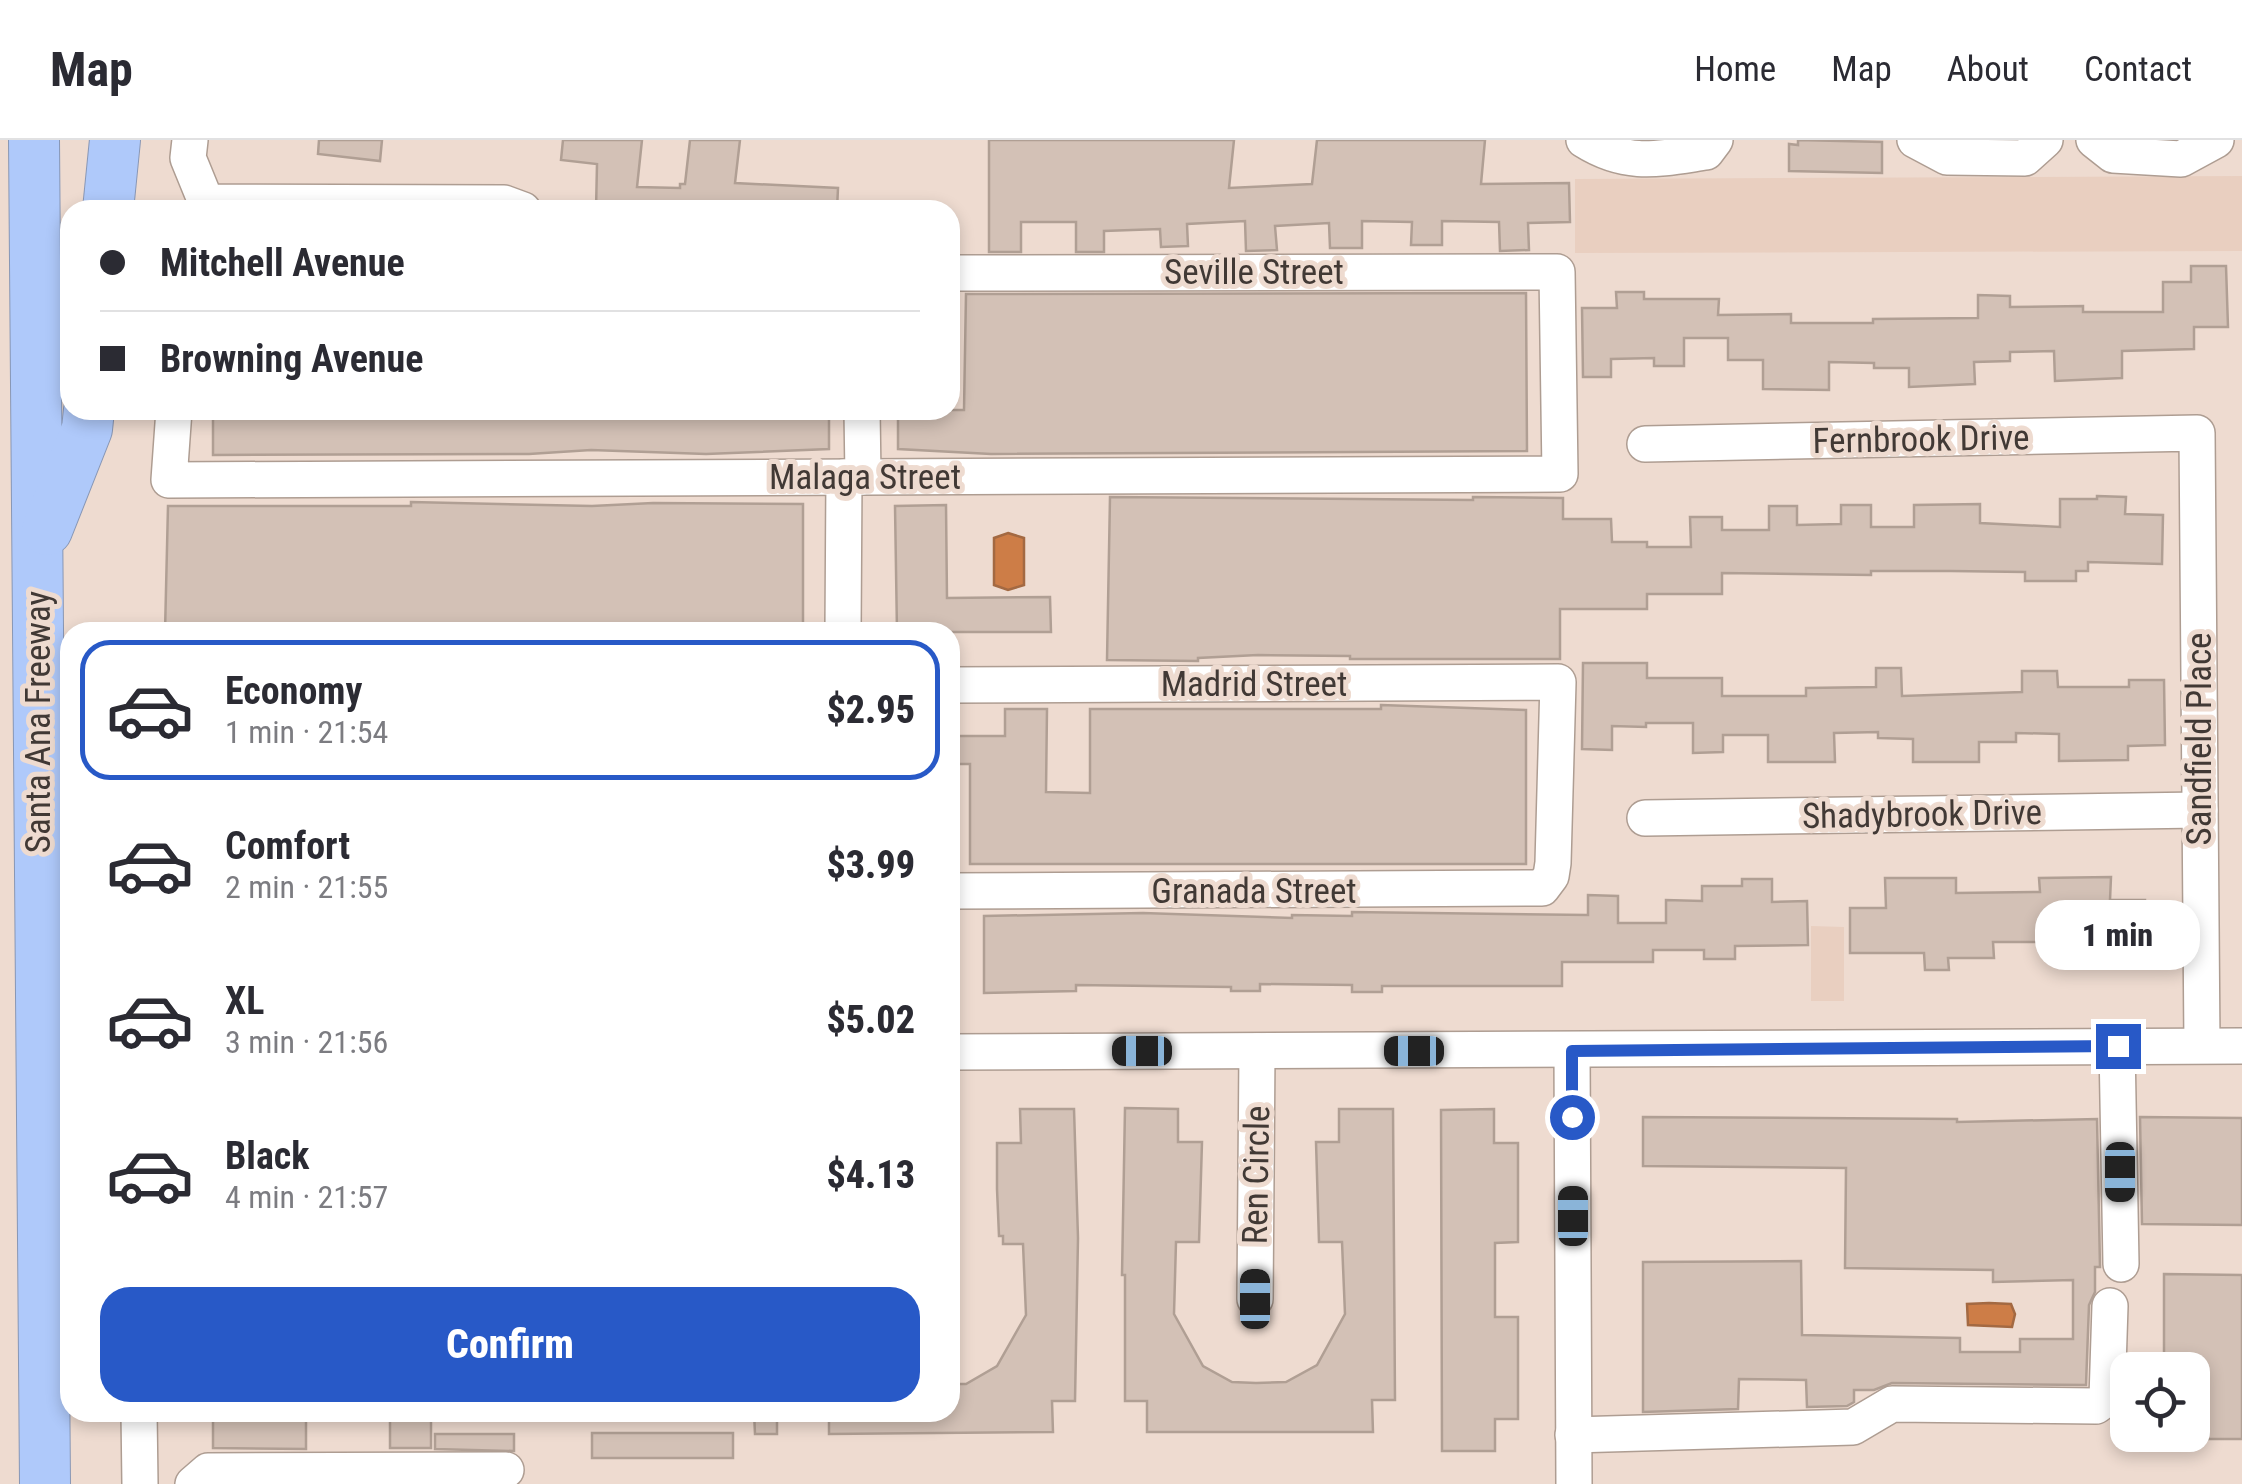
<!DOCTYPE html>
<meta charset="utf-8">
<style>
:root{--surface:#fff;--page:#f2f2f3;--text:#2b2b33;--muted:#7c7c81;--line:#e1e1e2;--accent:#2859c7}
body{margin:0;font-family:"Roboto Condensed",sans-serif;background:var(--page);color:var(--text);height:100vh;display:flex;flex-direction:column;font-size:38px;white-space:nowrap}
*{box-sizing:border-box;margin:0}
p{font-size:32px;color:var(--muted)}
.icon{flex:none;width:55px;height:55px;fill:none;stroke:currentColor;stroke-width:2;stroke-linecap:round;stroke-linejoin:round}
.map{position:relative;flex:1;overflow:hidden}
.panel{position:absolute;left:60px;top:482px;width:900px;height:800px;display:flex;flex-direction:column;background:var(--surface);border-radius:30px;box-shadow:0 5px 15px #0003}
.panel>*{flex:none}
.banner{position:absolute;left:60px;top:60px;width:900px;height:220px;border-radius:30px;box-shadow:0 5px 15px #0003;display:grid;align-content:center;height:220px;padding:0 40px;background:var(--surface)}
.tools{position:absolute;left:2110px;top:1212px;display:grid;gap:20px}
.tools a{display:grid;place-items:center;width:100px;height:100px;border-radius:20px;background:var(--surface);box-shadow:0 5px 15px #0003;font-size:50px}
.end{position:absolute;width:45px;height:45px;margin:-22px;border:12px solid #2859c7;background:#fff;box-shadow:0 0 0 5px #fff}
.from{border-radius:50%}
.bubble{position:absolute;height:70px;border-radius:30px;background:var(--surface);box-shadow:0 5px 15px #0003;font-size:32px;font-weight:800;line-height:70px;text-align:center}
.car{position:absolute;width:30px;height:60px;margin:-30px -15px;border-radius:12px;box-shadow:0 0 8px 2px #0007;background:linear-gradient(#222 24%,#8ab4d8 0 40%,#222 0 76%,#8ab4d8 0 86%,#222 0)}
.banner b{display:flex;align-items:center;gap:35px;height:95px;font-size:38px}
.banner b+b{border-top:2px solid var(--line)}
.banner i{width:25px;height:25px;background:var(--text)}
ul{padding:18px 0 0;list-style:none}
li{display:flex;align-items:center;gap:30px;height:140px;margin:0 20px 15px;padding:0 20px;border:5px solid transparent;border-radius:30px}
li div{flex:1}
li b{display:block;font-size:38px}
li em{font-style:normal;font-weight:800}
li.on{border-color:var(--accent)}
li>.icon{width:90px;height:90px;stroke-width:1.5}
.primary-button{display:flex;gap:20px;margin-top:auto;padding:20px 40px}
.primary-button a{flex:1;height:115px;border-radius:30px;background:var(--accent);color:#fff;font-size:40px;font-weight:800;line-height:115px;text-align:center}
header{display:flex;align-items:center;gap:60px;box-sizing:border-box;height:140px;padding:0 50px;background:var(--surface);border-bottom:2px solid var(--line)}
header strong{font-size:48px}
nav{display:flex;gap:55px;margin-inline-start:auto;font-size:35px}
.map>svg:first-child{display:block}
.built{fill:#e9cfc0}
.water{fill:#cd7d47;stroke:#a36942;stroke-width:2.5}
.building{fill:#d3c1b6;stroke:#b09f94;stroke-width:2.5}
.lines{fill:none;stroke-linecap:round;stroke-linejoin:round}
.minor-casing{stroke:#ae9d92;stroke-width:38}
.highway-casing{stroke:#8897b5;stroke-width:52}
.minor{stroke:#fff;stroke-width:35}
.highway{stroke:#afc9fa;stroke-width:50}
.route{stroke:#2859c7;stroke-width:12}
.labels{text-anchor:middle;stroke-width:10;stroke-linejoin:round;paint-order:stroke}
.street-label{font-size:35px;fill:#413935;stroke:#eedbd0}
</style>
<header>
<strong>Map</strong>
<nav><a>Home</a><a>Map</a><a>About</a><a>Contact</a></nav>
</header>
<div class="map">
<svg width="2242" height="1344" viewBox="0 0 2242 1344">
<rect width="100%" height="100%" fill="#eedbd0"/>
<g class="built">
<polygon points="2242,36 2242,111 1575,113 1575,39"/>
<polygon points="1811,786 1844,787 1844,861 1811,861"/>
</g>
<g class="water">
<polygon points="1008,393 1024,398 1024,445 1008,450 994,445 994,398"/>
<polygon points="1989,1163 2011,1164 2015,1174 2012,1187 1968,1185 1967,1164"/>
</g>
<g class="building">
<polygon points="319,0 382,0 380,21 318,14"/>
<polygon points="563,0 642,0 637,47 680,48 680,44 685,44 690,0 740,0 735,43 838,48 837,70 596,70 597,24 561,20"/>
<polygon points="989,0 1234,0 1229,48 1312,44 1317,0 1485,0 1481,44 1569,43 1570,82 1528,83 1529,110 1500,111 1499,82 1442,81 1442,105 1411,105 1412,82 1362,81 1362,108 1330,108 1329,83 1275,86 1277,110 1246,111 1245,81 1187,84 1188,106 1161,107 1160,89 1104,91 1104,112 1076,112 1076,82 1021,82 1021,112 989,112"/>
<polygon points="1798,0 1882,2 1882,33 1789,31 1789,4 1798,5"/>
<polygon points="2191,126 2226,126 2228,187 2194,187 2194,209 2122,211 2122,238 2055,241 2054,211 2010,212 2010,221 1974,222 1975,244 1909,247 1909,228 1874,228 1874,223 1829,222 1829,250 1763,249 1763,220 1728,220 1728,198 1684,198 1684,226 1654,226 1654,218 1611,219 1611,237 1583,237 1582,168 1617,168 1616,152 1644,152 1644,159 1719,159 1718,175 1791,174 1791,183 1873,183 1873,179 1978,178 1978,155 2010,156 2010,167 2083,166 2083,172 2163,172 2163,142 2191,142"/>
<polygon points="1526,153 1527,311 991,314 898,309 898,270 964,270 966,154"/>
<polygon points="213,270 829,270 829,309 706,314 591,310 529,314 213,315"/>
<polygon points="2097,356 2126,357 2125,374 2163,375 2162,424 2088,422 2088,431 2076,431 2076,441 2025,441 2025,432 1951,431 1871,431 1871,435 1722,433 1722,454 1647,454 1647,469 1560,469 1560,519 1350,519 1350,516 1258,515 1198,518 1198,521 1107,520 1110,357 1473,360 1473,357 1563,358 1563,379 1611,379 1612,402 1647,402 1647,407 1691,407 1690,377 1722,377 1722,390 1769,390 1769,366 1797,366 1797,385 1841,384 1841,365 1871,365 1871,387 1914,387 1914,365 1980,364 1980,383 2060,387 2060,359 2097,359"/>
<polygon points="411,362 592,366 653,363 803,364 803,492 165,492 168,366 411,366"/>
<polygon points="946,365 947,458 1050,457 1051,492 897,492 895,366"/>
<polygon points="1583,523 1647,523 1647,538 1722,538 1722,556 1806,556 1806,548 1876,547 1876,528 1901,528 1902,556 2022,552 2022,531 2057,531 2058,547 2129,547 2129,540 2164,540 2165,605 2128,606 2128,620 2059,621 2059,594 2016,593 2016,602 1979,602 1979,622 1913,622 1913,599 1878,598 1878,592 1834,593 1835,622 1768,622 1768,595 1723,595 1723,612 1693,613 1693,583 1646,583 1646,587 1612,586 1612,610 1582,609"/>
<polygon points="1381,565 1526,570 1526,724 970,724 970,624 950,624 950,596 1005,596 1005,569 1047,569 1046,652 1090,653 1090,569 1381,569"/>
<polygon points="2111,737 2110,760 2145,760 2145,805 2072,804 2072,811 2041,811 2042,802 1993,802 1994,818 1948,818 1949,830 1925,830 1924,813 1850,813 1850,768 1886,768 1885,738 1956,738 1956,753 2040,752 2039,738"/>
<polygon points="1742,739 1772,739 1772,762 1807,761 1808,805 1735,806 1735,819 1704,819 1704,810 1653,810 1653,822 1562,822 1562,846 1382,846 1382,852 1352,852 1352,845 1260,844 1260,851 1231,851 1231,847 1076,845 1076,851 984,853 984,776 1143,773 1292,778 1292,775 1352,776 1352,772 1588,775 1588,755 1618,756 1618,783 1666,783 1666,760 1702,761 1702,746 1742,746"/>
<polygon points="1125,968 1178,969 1178,1002 1202,1002 1199,1102 1176,1102 1174,1174 1203,1226 1232,1242 1256,1243 1286,1242 1317,1225 1345,1174 1342,1102 1319,1102 1316,1002 1339,1002 1339,969 1393,969 1395,1260 1372,1260 1373,1292 1147,1292 1147,1261 1125,1261 1125,1135 1122,1135"/>
<polygon points="1020,969 1074,969 1078,1098 1075,1261 1052,1261 1053,1292 829,1294 829,1272 950,1272 950,1244 966,1244 997,1226 1026,1175 1023,1104 1003,1104 1003,1096 999,1096 997,1049 997,1003 1021,1003"/>
<polygon points="1494,969 1494,1003 1518,1003 1518,1102 1495,1103 1495,1177 1518,1177 1518,1279 1495,1279 1495,1311 1442,1311 1441,970"/>
<polygon points="1643,977 1957,979 1957,982 2097,979 2100,1127 2095,1127 2095,1152 2089,1165 2086,1245 1892,1243 1874,1250 1854,1250 1854,1262 1847,1266 1807,1267 1806,1240 1739,1239 1738,1269 1643,1272 1643,1122 1801,1121 1802,1195 1960,1198 1960,1212 2020,1212 2020,1199 2073,1199 2073,1140 1993,1142 1993,1130 1845,1128 1846,1028 1643,1026"/>
<polygon points="2140,977 2242,978 2242,1085 2142,1084"/>
<polygon points="2164,1134 2242,1135 2242,1299 2192,1299 2192,1230 2164,1230"/>
<polygon points="213,1272 306,1272 306,1309 213,1308"/>
<rect x="390" y="1272" width="41" height="36"/>
<polygon points="754,1272 777,1272 777,1294 755,1294"/>
<rect x="592" y="1293" width="141" height="25"/>
<polygon points="435,1294 514,1294 514,1311 435,1309"/>
</g>
<g class="lines">
<defs>
<g id="minor">
<polyline points="190,0 188,18 206,62 504,63 523,70"/>
<path d="M1584,0c43,27 74,19 122,12l9,-12"/>
<polyline points="1915,0 1947,17 2025,18 2045,0"/>
<polyline points="2094,0 2113,15 2181,19 2216,0"/>
<polyline points="174,270 169,340 1560,334 1557,132 950,133"/>
<polyline points="862,270 863,337"/>
<polyline points="1645,304 2197,293 2202,905"/>
<polyline points="843,492 844,337"/>
<polyline points="950,545 1558,542 1553,723 1551,736 1542,748 950,751"/>
<polyline points="1645,678 2200,670"/>
<polyline points="2117,906 2121,1124"/>
<polyline points="1572,911 1574,1344"/>
<polyline points="950,912 2242,906"/>
<polyline points="1255,1159 1257,911"/>
<polyline points="139,1272 140,1344"/>
<polyline points="1573,1295 1853,1287 1892,1264 2096,1266 2107,1258 2110,1166"/>
<polyline points="193,1344 208,1331 506,1330"/>
</g>
<g id="highway">
<polyline points="34,0 45,1344"/>
<polyline points="108,70 115,0"/>
<polyline points="47,390 87,289 89,270"/>
</g>
</defs>
<use href="#minor" class="minor-casing"/>
<use href="#highway" class="highway-casing"/>
<use href="#minor" class="minor"/>
<use href="#highway" class="highway"/>
</g>
<g class="lines">
<polyline class="route" points="1572,977 1572,911 2118,906"/>
</g>
<g class="labels">
<g class="street-label">
<text x="1254" y="144">Seville Street</text>
<text transform="translate(1921 299) rotate(-1)" y="12">Fernbrook Drive</text>
<text x="865" y="349">Malaga Street</text>
<text x="1254" y="556">Madrid Street</text>
<text transform="translate(38 582) rotate(-90)" y="12">Santa Ana Freeway</text>
<text transform="translate(2199 599) rotate(-90)" y="12">Sandfield Place</text>
<text transform="translate(1922 674) rotate(-1)" y="12">Shadybrook Drive</text>
<text x="1254" y="763">Granada Street</text>
<text transform="translate(1256 1035) rotate(-89)" y="12">Ren Circle</text>
</g>
</g>
</svg>
<div class="tools">
<a><svg class="icon" aria-label="locate" viewBox="0 0 24 24"><circle cx="12" cy="12" r="6"/><path d="M12 2v4M12 18v4M2 12h4M18 12h4"/></svg></a>
</div>
<i class="end from" style="left:1572px;top:977px"></i>
<i class="end" style="left:2118px;top:906px"></i>
<div class="bubble" style="left:2035px;top:760px;width:165px">1 min</div>
<i class="car" style="left:1142px;top:911px;rotate:270deg"></i>
<i class="car" style="left:1414px;top:911px;rotate:270deg"></i>
<i class="car" style="left:2120px;top:1032px;rotate:180deg"></i>
<i class="car" style="left:1573px;top:1076px;rotate:0deg"></i>
<i class="car" style="left:1255px;top:1159px;rotate:0deg"></i>
<div class="banner">
<b><i class="from"></i>Mitchell Avenue</b>
<b><i></i>Browning Avenue</b>
</div>
<section class="panel">
<ul>
<li class="on"><svg class="icon" aria-label="car" viewBox="0 0 24 24"><path d="M5 17H2v-5l4-1 3-4h7l3 4 3 1v5h-3M9 17h6M6 11h13"/><circle cx="7" cy="17" r="2"/><circle cx="17" cy="17" r="2"/></svg><div><b>Economy</b><p>1 min · 21:54</p></div><em>$2.95</em></li>
<li><svg class="icon" aria-label="car" viewBox="0 0 24 24"><path d="M5 17H2v-5l4-1 3-4h7l3 4 3 1v5h-3M9 17h6M6 11h13"/><circle cx="7" cy="17" r="2"/><circle cx="17" cy="17" r="2"/></svg><div><b>Comfort</b><p>2 min · 21:55</p></div><em>$3.99</em></li>
<li><svg class="icon" aria-label="car" viewBox="0 0 24 24"><path d="M5 17H2v-5l4-1 3-4h7l3 4 3 1v5h-3M9 17h6M6 11h13"/><circle cx="7" cy="17" r="2"/><circle cx="17" cy="17" r="2"/></svg><div><b>XL</b><p>3 min · 21:56</p></div><em>$5.02</em></li>
<li><svg class="icon" aria-label="car" viewBox="0 0 24 24"><path d="M5 17H2v-5l4-1 3-4h7l3 4 3 1v5h-3M9 17h6M6 11h13"/><circle cx="7" cy="17" r="2"/><circle cx="17" cy="17" r="2"/></svg><div><b>Black</b><p>4 min · 21:57</p></div><em>$4.13</em></li>
</ul>
<div class="primary-button"><a>Confirm</a></div>
</section>
</div>
